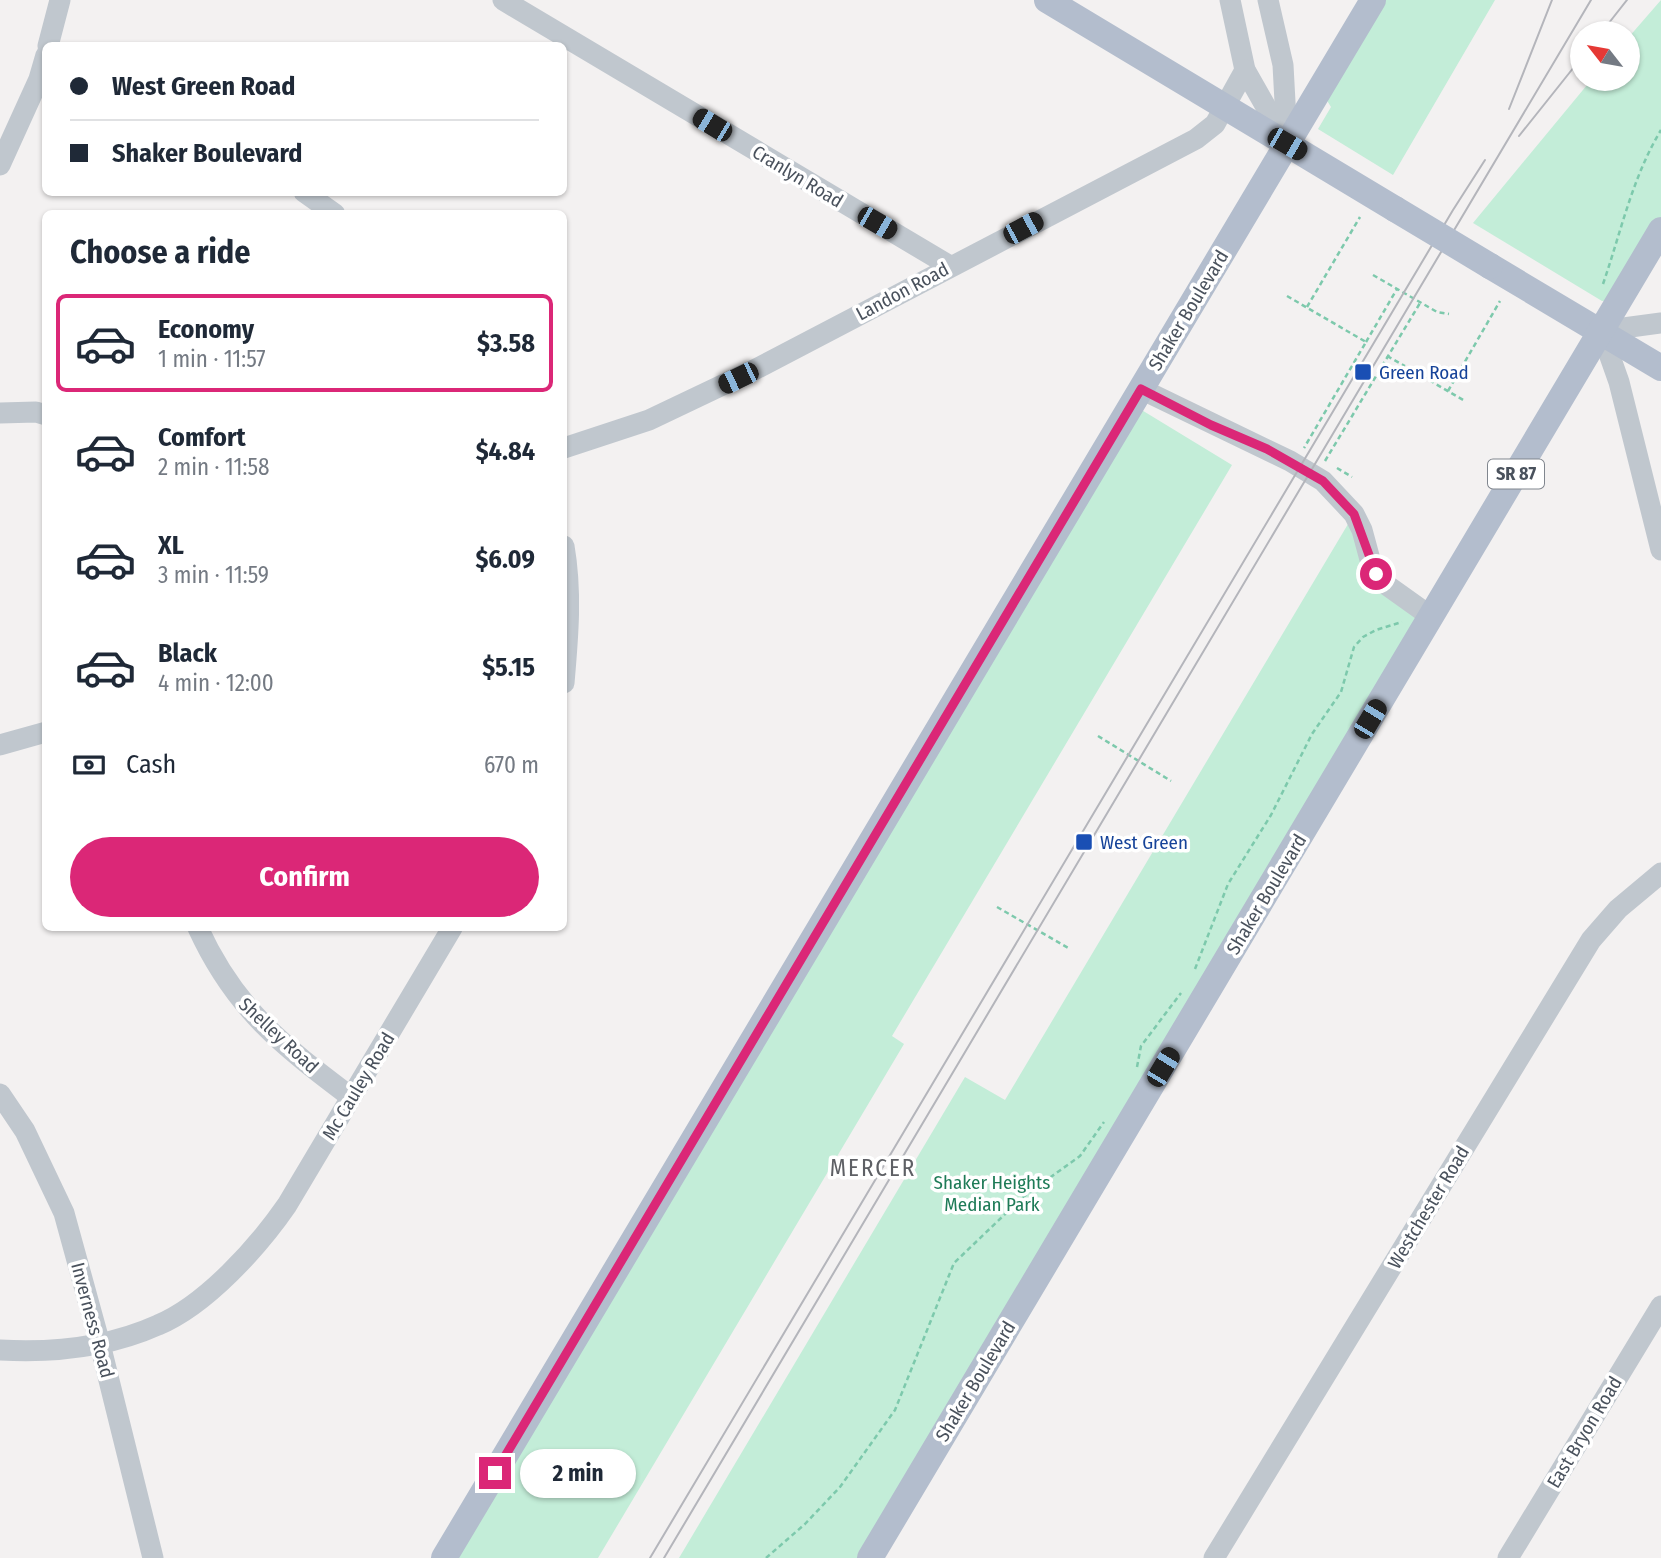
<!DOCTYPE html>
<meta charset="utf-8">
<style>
:root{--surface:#fff;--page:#f2f2f3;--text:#1f2937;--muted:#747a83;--line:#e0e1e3;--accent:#db2777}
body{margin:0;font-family:"Fira Sans Condensed",sans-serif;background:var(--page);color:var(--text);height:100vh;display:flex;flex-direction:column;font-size:26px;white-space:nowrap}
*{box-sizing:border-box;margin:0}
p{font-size:23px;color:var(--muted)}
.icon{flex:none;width:38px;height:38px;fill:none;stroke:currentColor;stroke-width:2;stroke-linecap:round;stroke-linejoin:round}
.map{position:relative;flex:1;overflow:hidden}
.drawer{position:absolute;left:42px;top:210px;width:525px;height:721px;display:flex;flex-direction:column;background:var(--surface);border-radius:10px;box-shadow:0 2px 5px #0004}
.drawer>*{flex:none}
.guide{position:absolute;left:42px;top:42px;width:525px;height:154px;border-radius:10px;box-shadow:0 2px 5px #0004;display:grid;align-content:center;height:154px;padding:0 28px;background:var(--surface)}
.needle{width:46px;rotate:301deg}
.fabs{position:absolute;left:1570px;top:21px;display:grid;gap:14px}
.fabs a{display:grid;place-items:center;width:70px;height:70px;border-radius:50%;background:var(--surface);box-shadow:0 2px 5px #0004;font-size:35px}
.end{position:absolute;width:32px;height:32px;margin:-16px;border:9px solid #db2777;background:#fff;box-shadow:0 0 0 4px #fff}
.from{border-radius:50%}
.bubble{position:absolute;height:49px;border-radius:24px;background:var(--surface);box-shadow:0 2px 5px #0004;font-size:23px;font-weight:700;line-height:49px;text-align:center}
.car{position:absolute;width:21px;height:42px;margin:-21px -10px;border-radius:9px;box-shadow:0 0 5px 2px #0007;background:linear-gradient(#222 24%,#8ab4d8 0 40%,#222 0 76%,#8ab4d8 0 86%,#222 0)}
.guide b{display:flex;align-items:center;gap:24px;height:66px;font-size:26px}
.guide b+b{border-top:2px solid var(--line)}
.guide i{width:18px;height:18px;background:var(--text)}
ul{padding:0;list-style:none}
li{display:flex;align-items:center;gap:21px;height:98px;margin:0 14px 10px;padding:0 14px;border:4px solid transparent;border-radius:10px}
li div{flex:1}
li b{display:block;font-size:26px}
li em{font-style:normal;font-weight:700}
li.active{border-color:var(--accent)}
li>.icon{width:63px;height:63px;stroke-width:1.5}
h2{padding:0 28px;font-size:32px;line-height:84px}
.pay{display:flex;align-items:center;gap:18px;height:77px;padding:0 28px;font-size:26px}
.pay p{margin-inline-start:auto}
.action{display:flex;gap:14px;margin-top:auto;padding:14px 28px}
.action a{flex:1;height:80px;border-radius:42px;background:var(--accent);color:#fff;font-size:28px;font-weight:700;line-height:80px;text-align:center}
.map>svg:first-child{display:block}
.green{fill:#c3edd8}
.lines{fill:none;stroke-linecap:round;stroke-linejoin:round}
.path{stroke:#7dc9ac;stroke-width:2.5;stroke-dasharray:5 3.5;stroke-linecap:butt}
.minor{stroke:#c0c7ce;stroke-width:21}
.major{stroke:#b3bdcd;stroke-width:26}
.tram{stroke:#b4b5bb;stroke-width:2}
.major-bridge{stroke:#b3bdcd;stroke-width:26}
.route{stroke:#db2777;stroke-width:9}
.transit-dot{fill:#1a4fb4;stroke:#fff;stroke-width:2.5}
.labels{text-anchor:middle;stroke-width:7;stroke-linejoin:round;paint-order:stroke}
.shield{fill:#fff;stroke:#80868e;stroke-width:2}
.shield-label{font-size:18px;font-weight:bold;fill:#4a525d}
.street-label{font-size:19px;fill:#4a525d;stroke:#fff}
.transit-label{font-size:19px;fill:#164399;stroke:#fff;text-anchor:start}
.park-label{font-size:19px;fill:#1e7b57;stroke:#fff}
.quarter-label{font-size:23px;letter-spacing:2px;fill:#5e6065;stroke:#fff}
</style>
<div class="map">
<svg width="1661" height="1558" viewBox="0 0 1661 1558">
<rect width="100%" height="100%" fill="#f3f1f1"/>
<g class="green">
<polygon points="1373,0 1495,0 1393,175 1318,129 1331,107 1320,89"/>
<polygon points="1661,0 1661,230 1620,300 1602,301 1473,223 1592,79 1628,79 1628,38"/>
<polygon points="1140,409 1232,465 892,1036 904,1044 598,1558 457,1558"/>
<polygon points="1354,514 1368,555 1430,616 869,1558 679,1558 965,1077 1005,1100"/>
</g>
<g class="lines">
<g class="path">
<polyline points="1373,275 1437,312 1449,314"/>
<path d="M1603,284c18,-52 29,-106 58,-154"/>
<polyline points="1287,296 1366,342 1304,448"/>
<polyline points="1307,307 1360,217"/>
<polyline points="1366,342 1397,289"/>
<polyline points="1387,356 1405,366"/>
<polyline points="1422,376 1465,401"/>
<polyline points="1448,391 1500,301"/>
<polyline points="1325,461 1420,303"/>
<polyline points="1337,468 1352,477"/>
<polyline points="1098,736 1171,781"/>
<polyline points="997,907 1070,949"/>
<polyline points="1195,969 1228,884 1271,815 1312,734 1341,692 1354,647 1363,637 1376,630 1402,622"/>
<polyline points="1137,1067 1141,1046 1181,993"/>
<polyline points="766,1558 805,1524 840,1487 895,1410 954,1263 1023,1197 1080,1156 1104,1122"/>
</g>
<g class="minor">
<polyline points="503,0 950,266"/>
<polyline points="1230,0 1245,70 1287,144"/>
<polyline points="1268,0 1283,65 1287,139"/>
<polyline points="48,46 60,0"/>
<polyline points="0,165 39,79 46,55"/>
<polyline points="304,192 335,214"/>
<polyline points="1661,323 1601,331 1619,382 1661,550"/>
<polyline points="1141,389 1290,461 1323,481 1354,514 1362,530 1372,567 1381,581 1430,616"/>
<polyline points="0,413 36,412 46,415"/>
<polyline points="564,448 649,420 754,370 1196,139 1215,124 1245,70"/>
<path d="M564,546c8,46 4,91 0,137"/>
<polyline points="0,745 46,732"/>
<path d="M198,928c37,81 84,117 153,169"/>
<polyline points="0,1094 25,1131 64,1213 100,1344 153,1558"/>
<path d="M0,1350c53,3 109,-3 158,-25 48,-20 100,-78 129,-120l165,-277"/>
<polyline points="1214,1558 1591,940 1618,909 1661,873"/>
<polyline points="1508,1558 1661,1306"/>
</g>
<g class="major">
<polyline points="1047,0 1395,209"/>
<polyline points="1490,266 1661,368"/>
<polyline points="444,1558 1373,0"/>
<polyline points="870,1558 1661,230"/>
</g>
<g class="tram">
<polyline points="1601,33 1627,0"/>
<polyline points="1509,109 1552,0"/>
<polyline points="1519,136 1582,57"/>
<polyline points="650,1558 1453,210 1485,160"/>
<polyline points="664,1558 1591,0"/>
</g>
<polyline class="major-bridge" points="1395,209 1490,266"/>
</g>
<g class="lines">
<polyline class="route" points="495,1473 1141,389 1211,425 1267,449 1323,481 1354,514 1376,574"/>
</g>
<g class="transit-dot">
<rect x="1354" y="363" width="18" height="18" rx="3.5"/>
<rect x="1075" y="833" width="18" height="18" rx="3.5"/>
</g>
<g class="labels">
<rect class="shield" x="1488" y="459.5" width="56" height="29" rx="5"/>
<g class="shield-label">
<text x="1516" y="480">SR 87</text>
</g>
<g class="street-label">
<text transform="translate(798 176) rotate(31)" y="7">Cranlyn Road</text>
<text transform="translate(902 291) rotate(-28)" y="7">Landon Road</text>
<text transform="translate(1188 310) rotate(-59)" y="7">Shaker Boulevard</text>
<text transform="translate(1266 894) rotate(-59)" y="7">Shaker Boulevard</text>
<text transform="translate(279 1035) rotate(43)" y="7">Shelley Road</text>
<text transform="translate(358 1086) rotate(-59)" y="7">Mc Cauley Road</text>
<text transform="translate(1428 1207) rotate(-59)" y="7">Westchester Road</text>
<text transform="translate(93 1320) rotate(75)" y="7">Inverness Road</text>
<text transform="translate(975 1381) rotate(-59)" y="7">Shaker Boulevard</text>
<text transform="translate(1584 1432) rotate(-59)" y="7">East Bryon Road</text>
</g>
<g class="transit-label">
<text x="1379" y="379">Green Road</text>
<text x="1100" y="849">West Green</text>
</g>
<g class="park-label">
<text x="992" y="1189">Shaker Heights<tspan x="992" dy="22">Median Park</tspan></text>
</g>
<g class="quarter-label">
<text x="873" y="1176">MERCER</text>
</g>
</g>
</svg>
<div class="fabs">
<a><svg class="needle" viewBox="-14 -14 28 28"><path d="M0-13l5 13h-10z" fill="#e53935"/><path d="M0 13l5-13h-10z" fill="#747a83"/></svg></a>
</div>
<i class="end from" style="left:1376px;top:574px"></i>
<i class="end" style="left:495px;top:1473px"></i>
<div class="bubble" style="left:520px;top:1449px;width:116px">2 min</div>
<i class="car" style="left:712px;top:125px;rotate:301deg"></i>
<i class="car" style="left:1287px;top:144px;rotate:120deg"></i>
<i class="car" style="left:877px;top:223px;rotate:120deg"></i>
<i class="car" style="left:1023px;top:228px;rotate:62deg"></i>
<i class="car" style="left:738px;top:378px;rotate:244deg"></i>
<i class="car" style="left:1370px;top:719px;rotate:31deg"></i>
<i class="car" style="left:1163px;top:1067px;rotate:31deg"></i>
<div class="guide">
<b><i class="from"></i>West Green Road</b>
<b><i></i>Shaker Boulevard</b>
</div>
<section class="drawer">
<h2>Choose a ride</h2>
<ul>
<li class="active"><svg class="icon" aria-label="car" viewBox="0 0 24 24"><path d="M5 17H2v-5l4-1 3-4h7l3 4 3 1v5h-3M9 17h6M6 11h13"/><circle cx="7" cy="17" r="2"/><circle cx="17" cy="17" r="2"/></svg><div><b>Economy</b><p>1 min · 11:57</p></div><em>$3.58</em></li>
<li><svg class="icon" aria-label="car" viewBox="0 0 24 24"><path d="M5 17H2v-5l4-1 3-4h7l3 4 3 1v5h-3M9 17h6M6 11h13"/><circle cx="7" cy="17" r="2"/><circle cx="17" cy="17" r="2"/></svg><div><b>Comfort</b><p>2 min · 11:58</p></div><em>$4.84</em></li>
<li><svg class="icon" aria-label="car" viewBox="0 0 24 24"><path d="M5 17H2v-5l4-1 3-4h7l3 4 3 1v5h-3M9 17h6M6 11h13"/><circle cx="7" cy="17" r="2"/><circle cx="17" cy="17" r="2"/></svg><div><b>XL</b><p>3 min · 11:59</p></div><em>$6.09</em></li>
<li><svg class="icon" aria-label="car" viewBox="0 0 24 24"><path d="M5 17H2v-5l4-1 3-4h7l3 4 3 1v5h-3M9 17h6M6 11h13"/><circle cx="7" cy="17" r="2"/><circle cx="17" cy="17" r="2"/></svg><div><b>Black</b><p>4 min · 12:00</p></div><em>$5.15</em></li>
</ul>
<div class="pay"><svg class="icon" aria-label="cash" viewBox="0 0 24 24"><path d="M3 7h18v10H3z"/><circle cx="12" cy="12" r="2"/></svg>Cash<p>670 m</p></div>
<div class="action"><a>Confirm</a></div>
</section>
</div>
